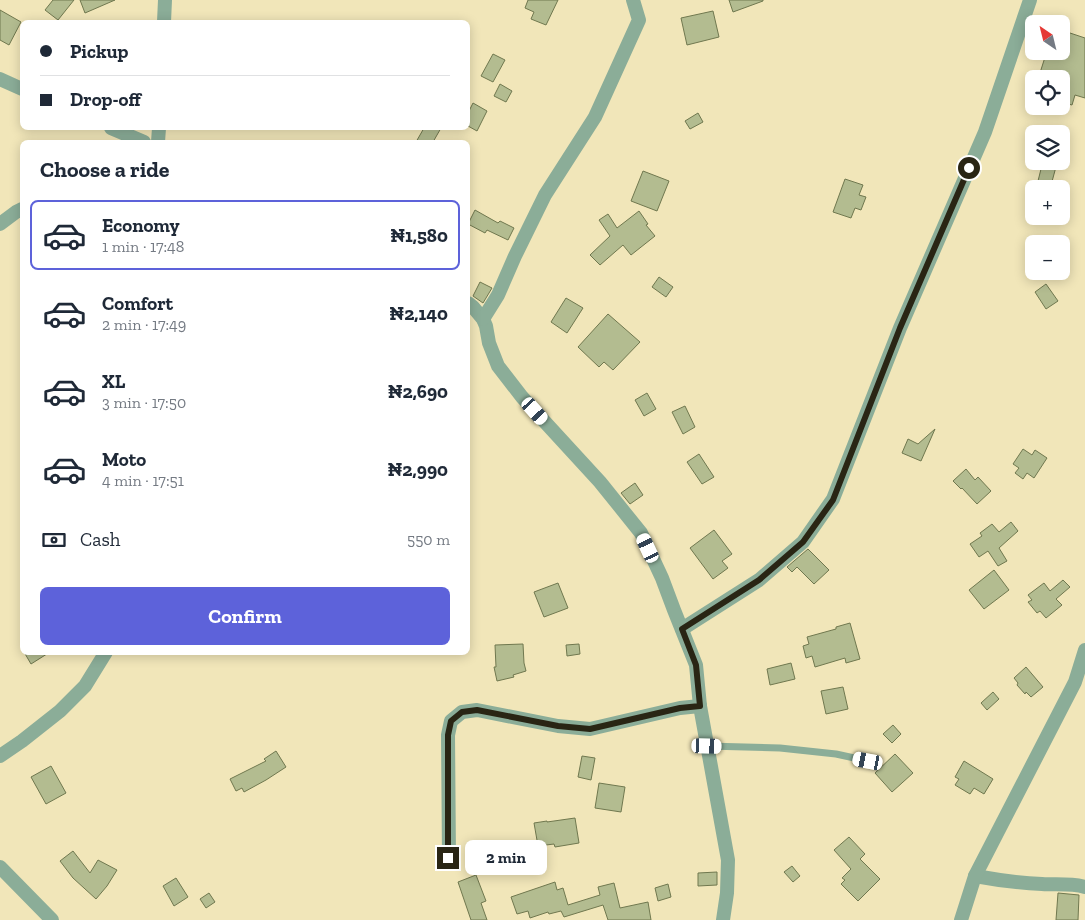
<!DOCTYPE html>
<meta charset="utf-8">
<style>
:root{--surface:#fff;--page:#f6f6f7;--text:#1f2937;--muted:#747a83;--line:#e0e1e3;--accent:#5d62da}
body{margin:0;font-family:"Zilla Slab",serif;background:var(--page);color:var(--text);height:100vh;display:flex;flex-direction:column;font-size:19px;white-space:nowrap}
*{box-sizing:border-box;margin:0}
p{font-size:16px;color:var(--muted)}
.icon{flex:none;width:28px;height:28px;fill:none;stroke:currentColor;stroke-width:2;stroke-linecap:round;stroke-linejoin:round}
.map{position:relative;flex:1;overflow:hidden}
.sheet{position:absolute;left:20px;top:140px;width:450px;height:515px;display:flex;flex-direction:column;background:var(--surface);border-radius:8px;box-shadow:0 2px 12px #0003}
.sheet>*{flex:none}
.banner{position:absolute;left:20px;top:20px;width:450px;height:110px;border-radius:8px;box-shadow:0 2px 12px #0003;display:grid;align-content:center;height:110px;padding:0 20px;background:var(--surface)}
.needle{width:32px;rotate:325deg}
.controls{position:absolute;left:1025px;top:15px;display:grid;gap:10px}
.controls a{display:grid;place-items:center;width:45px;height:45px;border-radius:8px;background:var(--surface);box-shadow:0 2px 12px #0003;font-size:25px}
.end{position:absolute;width:22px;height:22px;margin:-11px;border:6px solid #292514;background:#fff;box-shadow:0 0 0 2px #fff}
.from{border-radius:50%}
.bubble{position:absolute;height:35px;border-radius:8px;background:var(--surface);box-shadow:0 2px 12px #0003;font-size:16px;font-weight:700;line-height:35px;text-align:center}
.car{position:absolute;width:15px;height:30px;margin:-15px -8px;border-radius:6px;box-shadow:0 0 4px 1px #0007;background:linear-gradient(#fff 24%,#345 0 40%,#fff 0 76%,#345 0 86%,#fff 0)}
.banner b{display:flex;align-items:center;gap:18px;height:48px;font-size:19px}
.banner b+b{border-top:1px solid var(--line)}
.banner i{width:12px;height:12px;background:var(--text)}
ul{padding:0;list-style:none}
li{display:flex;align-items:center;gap:15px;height:70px;margin:0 10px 8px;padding:0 10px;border:2px solid transparent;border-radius:8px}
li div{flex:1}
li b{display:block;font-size:19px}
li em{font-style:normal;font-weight:700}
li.on{border-color:var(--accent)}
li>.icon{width:45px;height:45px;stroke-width:1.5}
h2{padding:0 20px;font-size:22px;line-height:60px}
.pay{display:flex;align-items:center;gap:12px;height:55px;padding:0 20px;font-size:19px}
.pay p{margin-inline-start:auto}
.primary-button{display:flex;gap:10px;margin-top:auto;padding:10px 20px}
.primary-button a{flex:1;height:58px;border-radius:8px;background:var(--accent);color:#fff;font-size:20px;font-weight:700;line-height:58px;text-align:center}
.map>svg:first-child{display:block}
.building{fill:#b3bc90;stroke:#70784f}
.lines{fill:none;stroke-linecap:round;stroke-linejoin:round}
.lane{stroke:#8bad98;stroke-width:7}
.street{stroke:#8bad98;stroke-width:14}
.route{stroke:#292514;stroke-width:6}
</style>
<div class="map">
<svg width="1085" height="920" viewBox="0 0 1085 920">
<rect width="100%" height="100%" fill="#f1e6b9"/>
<g class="building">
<polygon points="53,0 74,0 58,20 45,10"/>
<polygon points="80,0 115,0 85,13"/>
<polygon points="528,0 558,0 546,25 531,19 534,12 525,8"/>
<polygon points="729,0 763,0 763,1 733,12"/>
<polygon points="0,10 21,22 9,45 0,40"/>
<polygon points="713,11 719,37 687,45 681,18"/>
<polygon points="1067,32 1085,38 1085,98 1075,95 1072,105 1061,102 1061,79 1038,79 1047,51 1061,51"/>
<polygon points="493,54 505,60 493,82 481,76"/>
<polygon points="500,84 512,91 506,102 494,96"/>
<polygon points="473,103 487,111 477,131 468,126 468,113"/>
<polygon points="698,113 703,122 690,129 685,121"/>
<polygon points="424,128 441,128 433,142 416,142"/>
<polygon points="1043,161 1057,163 1050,189 1036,189"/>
<polygon points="643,171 669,181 657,211 631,201"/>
<polygon points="845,179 863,185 859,195 866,197 861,210 855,208 851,218 833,212"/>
<polygon points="475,210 498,223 500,221 514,228 508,240 487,230 485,233 468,224"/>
<polygon points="639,211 648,224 646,225 655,236 631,255 623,245 600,265 590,255 610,236 599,220 608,214 617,228"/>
<polygon points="659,277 673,287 666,297 652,287"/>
<polygon points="480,282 492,288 483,303 473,296"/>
<polygon points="1046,284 1058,301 1046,309 1035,292"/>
<polygon points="566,298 583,308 567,333 551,322"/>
<polygon points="608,314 640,342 613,370 604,362 599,367 578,347"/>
<polygon points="647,393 656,409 644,416 635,400"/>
<polygon points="685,406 695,427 683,434 672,412"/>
<polygon points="935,429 921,461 902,453 908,439 918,444"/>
<polygon points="1023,449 1032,455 1035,450 1047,458 1034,478 1027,473 1023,479 1015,473 1019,468 1013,464"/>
<polygon points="699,454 714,477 702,484 687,462"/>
<polygon points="966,469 975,480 978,477 991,491 977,504 962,488 961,489 953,481"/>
<polygon points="635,483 643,495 630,504 621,493"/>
<polygon points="1011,522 1018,531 999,548 1007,561 998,566 988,551 979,557 970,544 982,536 980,533 992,524 999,532"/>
<polygon points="714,530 732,554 722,561 728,568 713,579 690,548"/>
<polygon points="808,549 829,570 814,584 797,567 792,572 787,567"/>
<polygon points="994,570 1009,590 984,609 969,590"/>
<polygon points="1063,580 1070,587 1056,599 1062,605 1046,618 1040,611 1037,613 1028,602 1032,600 1028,595 1044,583 1050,591"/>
<polygon points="558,583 568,608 544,617 534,592"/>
<polygon points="850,623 860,659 846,663 845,658 815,667 812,656 806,658 803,646 809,644 807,637 836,629 836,627"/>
<polygon points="523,644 524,663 526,671 513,675 514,677 497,681 494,667 496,667 495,645"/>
<polygon points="579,644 580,654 567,656 566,645"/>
<polygon points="24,652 50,652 31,664"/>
<polygon points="791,663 795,679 770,685 767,669"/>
<polygon points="1026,667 1043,687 1031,697 1026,692 1025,694 1017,685 1018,683 1014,678"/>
<polygon points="843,687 848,709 826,714 821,691"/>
<polygon points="993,692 999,699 987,710 981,703"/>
<polygon points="893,725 901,734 892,743 883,734"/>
<polygon points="276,751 286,767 266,780 244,792 242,788 236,791 230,779 266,761 264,759"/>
<polygon points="895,754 913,773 892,792 875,773"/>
<polygon points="582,756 595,758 591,780 578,777"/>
<polygon points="964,761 993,779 984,794 974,788 970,794 955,785 959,779 955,777"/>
<polygon points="51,766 66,793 46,804 31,777"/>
<polygon points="599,783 625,787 621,812 595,808"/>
<polygon points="575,818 579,843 555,847 554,844 538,846 534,823 547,821 547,822"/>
<polygon points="849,837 865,854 860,859 880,879 858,901 841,884 845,880 842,878 851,869 834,850"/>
<polygon points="73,851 90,873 98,860 117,870 107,886 96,899 73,878 60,861"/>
<polygon points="792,866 800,876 793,882 784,872"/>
<polygon points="717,872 717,885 698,886 698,873"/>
<polygon points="476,875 486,901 481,903 487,920 471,920 458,882"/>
<polygon points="176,878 188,897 174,906 163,886"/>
<polygon points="555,882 557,890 563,888 568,905 600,895 598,887 614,883 620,908 648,902 651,920 608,920 603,905 564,917 561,911 549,914 548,912 530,918 528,911 517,914 511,897"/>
<polygon points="668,884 671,897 658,901 655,888"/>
<polygon points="209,893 215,902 206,908 200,899"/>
<polygon points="1058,893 1079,895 1078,920 1056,920"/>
</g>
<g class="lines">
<polyline class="lane" points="707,746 780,748 836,754 868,761"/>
<g class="street">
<polyline points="164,22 165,0"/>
<polyline points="0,79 22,89"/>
<polyline points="111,128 144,142"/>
<polyline points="158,142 159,128"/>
<polyline points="0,224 16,212 22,209"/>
<polyline points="468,303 473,307 483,319 486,326 489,343 498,366 522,397 600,482 641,533 662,578 674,610 696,665 700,706 728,860 727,893 723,920"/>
<polyline points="483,319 498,295 515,256 545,195 595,117 639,20 633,0"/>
<polyline points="682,629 759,580 803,542 833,499 900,328 985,132 1030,0"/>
<polyline points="0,756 22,741 60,711 85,686 106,652"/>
<polyline points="449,858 448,735 451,721 462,712 477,710 558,726 590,729 680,708 700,706"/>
<polyline points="0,867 52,920"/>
<path d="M975,876c22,4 44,7 67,8 14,1 29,-1 43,3"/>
<polyline points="961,920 975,876 1075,682 1085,650"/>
</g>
</g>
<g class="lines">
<polyline class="route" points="448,858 448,735 451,721 462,712 477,710 558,726 590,729 680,708 700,706 696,665 682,629 759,580 803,542 833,500 900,328 969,168"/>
</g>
</svg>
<div class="controls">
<a><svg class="needle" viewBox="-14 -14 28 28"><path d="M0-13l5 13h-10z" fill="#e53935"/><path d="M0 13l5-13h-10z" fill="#747a83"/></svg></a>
<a><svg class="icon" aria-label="locate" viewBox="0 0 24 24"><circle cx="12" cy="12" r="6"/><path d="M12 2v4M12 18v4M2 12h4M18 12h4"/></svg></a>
<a><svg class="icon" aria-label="layers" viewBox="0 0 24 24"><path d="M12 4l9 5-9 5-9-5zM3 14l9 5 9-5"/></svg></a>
<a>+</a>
<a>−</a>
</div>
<i class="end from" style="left:969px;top:168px"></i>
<i class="end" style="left:448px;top:858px"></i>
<div class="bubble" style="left:465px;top:840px;width:82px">2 min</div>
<i class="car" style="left:535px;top:411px;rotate:138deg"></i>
<i class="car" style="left:648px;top:548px;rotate:335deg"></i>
<i class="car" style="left:707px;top:746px;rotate:92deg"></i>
<i class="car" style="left:868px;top:761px;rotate:281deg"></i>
<div class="banner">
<b><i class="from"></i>Pickup</b>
<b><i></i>Drop-off</b>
</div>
<section class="sheet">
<h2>Choose a ride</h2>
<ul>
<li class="on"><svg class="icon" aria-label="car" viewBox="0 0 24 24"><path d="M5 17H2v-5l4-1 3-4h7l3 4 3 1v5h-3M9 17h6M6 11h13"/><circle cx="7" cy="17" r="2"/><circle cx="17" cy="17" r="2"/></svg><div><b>Economy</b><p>1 min · 17:48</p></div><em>₦1,580</em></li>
<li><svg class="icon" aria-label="car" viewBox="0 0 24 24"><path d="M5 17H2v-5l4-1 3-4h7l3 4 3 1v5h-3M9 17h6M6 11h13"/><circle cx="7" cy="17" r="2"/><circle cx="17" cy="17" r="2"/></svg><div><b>Comfort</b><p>2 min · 17:49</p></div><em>₦2,140</em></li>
<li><svg class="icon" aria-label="car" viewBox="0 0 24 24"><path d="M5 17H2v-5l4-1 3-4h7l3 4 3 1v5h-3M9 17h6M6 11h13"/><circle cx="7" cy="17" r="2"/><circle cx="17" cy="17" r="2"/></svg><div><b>XL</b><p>3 min · 17:50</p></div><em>₦2,690</em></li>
<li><svg class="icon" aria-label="car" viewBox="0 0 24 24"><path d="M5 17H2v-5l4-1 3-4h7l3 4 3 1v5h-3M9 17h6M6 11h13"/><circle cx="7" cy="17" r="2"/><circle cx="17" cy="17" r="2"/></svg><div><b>Moto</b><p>4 min · 17:51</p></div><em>₦2,990</em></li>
</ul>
<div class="pay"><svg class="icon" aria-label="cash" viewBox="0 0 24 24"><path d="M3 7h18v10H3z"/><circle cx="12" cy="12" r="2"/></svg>Cash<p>550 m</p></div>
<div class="primary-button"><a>Confirm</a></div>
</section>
</div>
